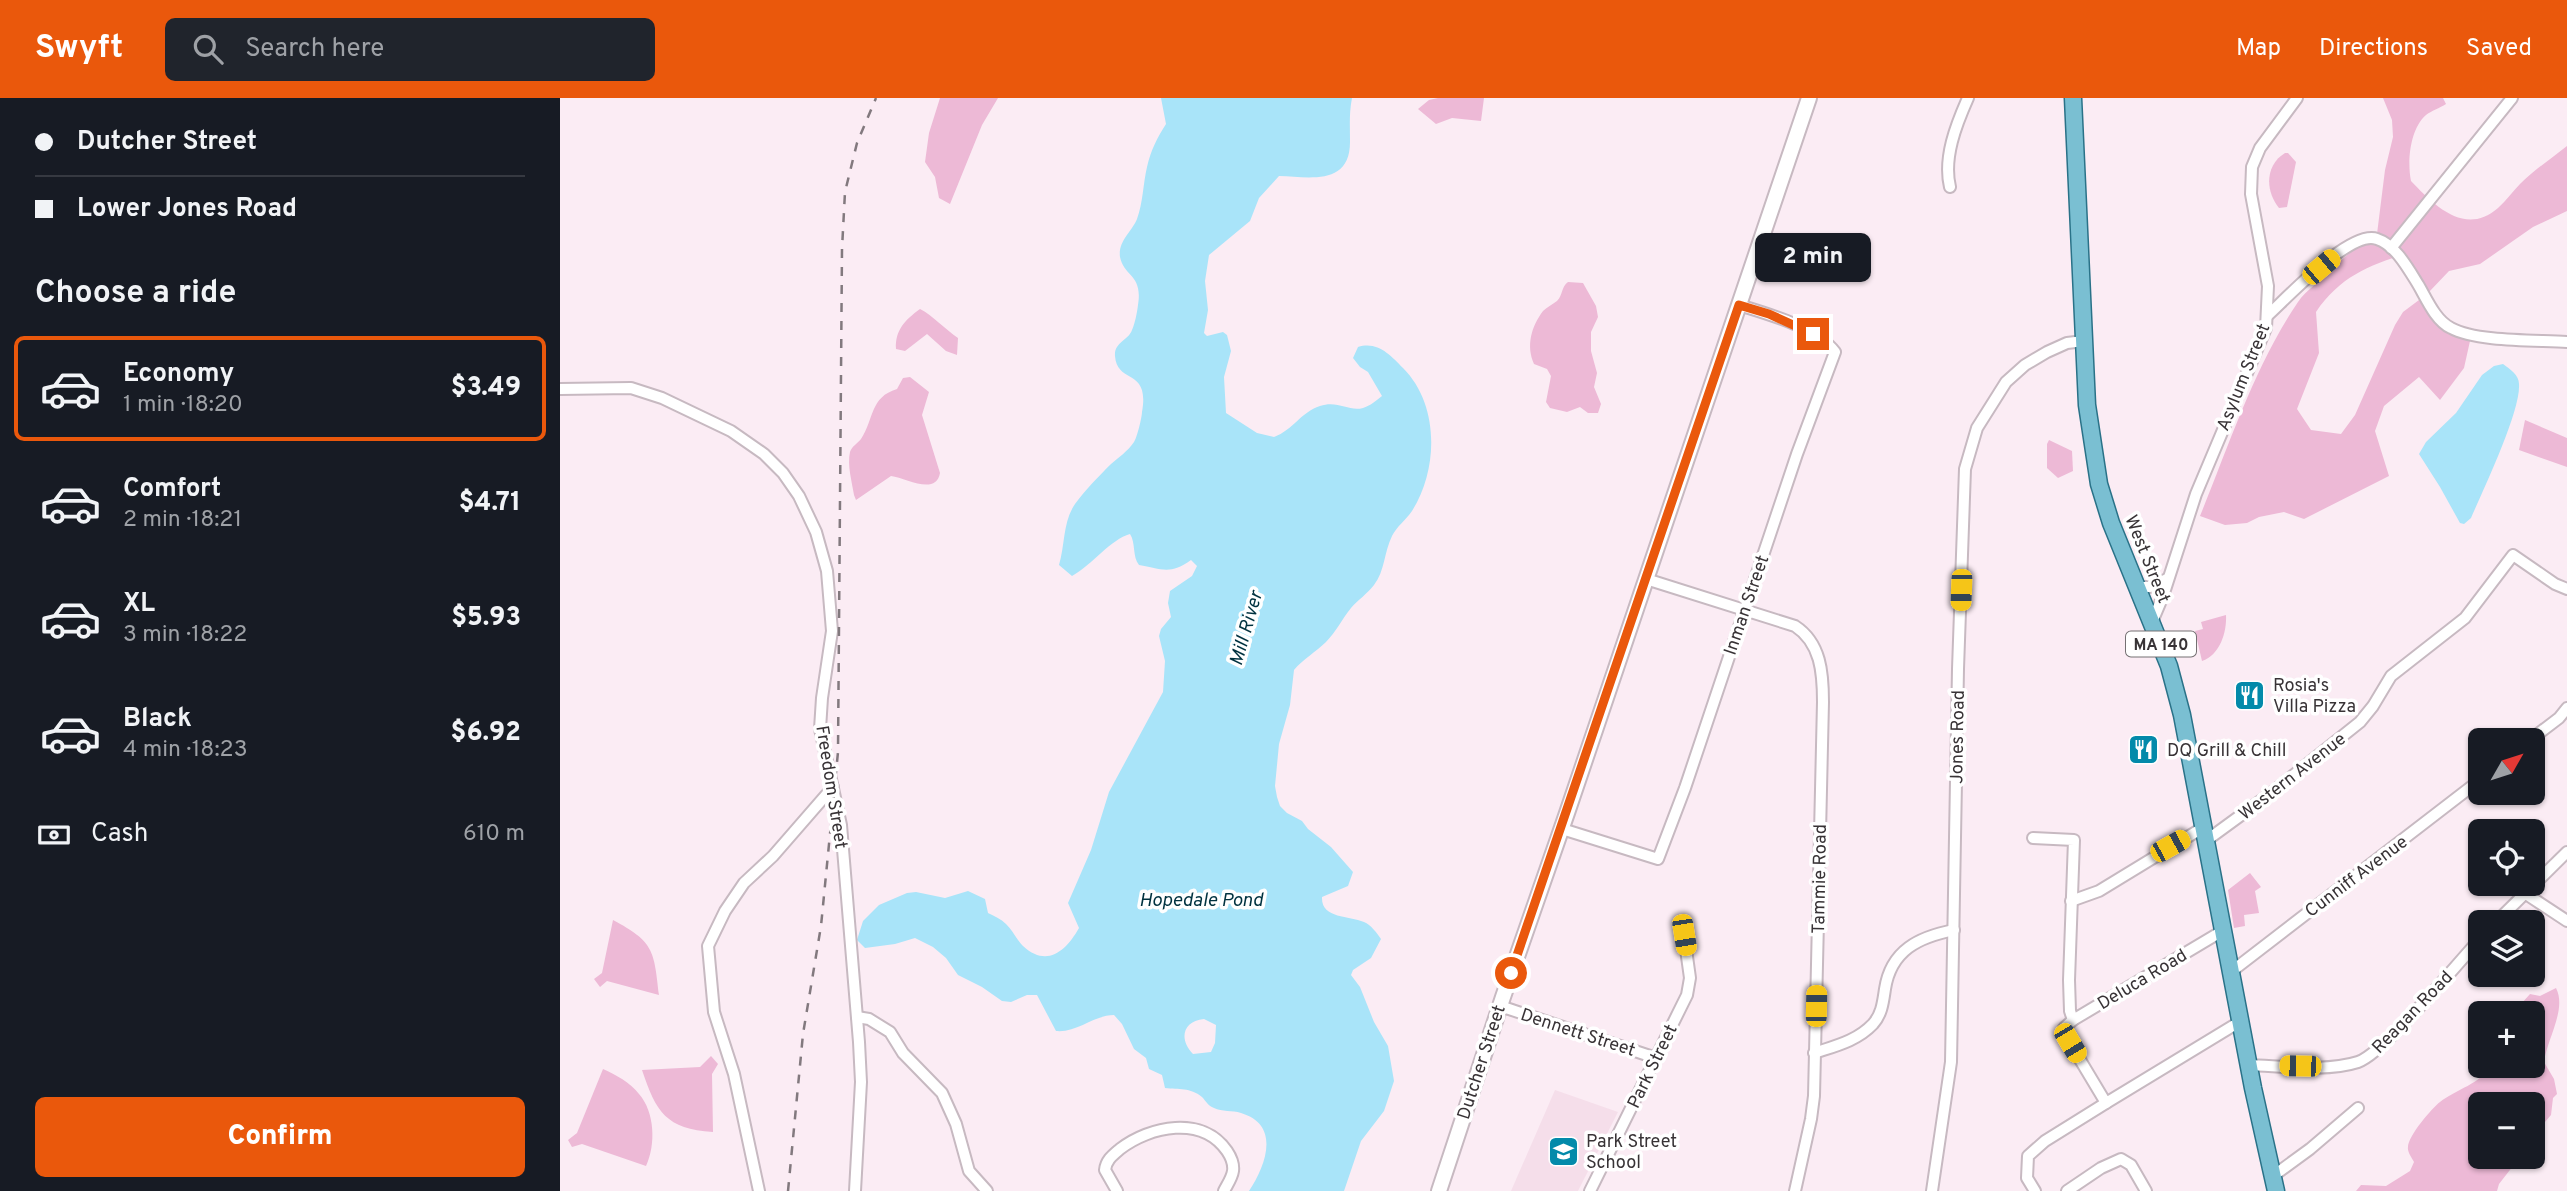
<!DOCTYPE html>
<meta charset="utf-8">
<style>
:root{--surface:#171b24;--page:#20242c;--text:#f1f3f6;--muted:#9ea1a6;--line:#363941;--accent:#ea580c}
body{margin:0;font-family:Overpass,sans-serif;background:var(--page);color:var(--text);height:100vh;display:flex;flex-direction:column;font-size:26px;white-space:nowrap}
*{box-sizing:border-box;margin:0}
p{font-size:23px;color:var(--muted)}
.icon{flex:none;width:38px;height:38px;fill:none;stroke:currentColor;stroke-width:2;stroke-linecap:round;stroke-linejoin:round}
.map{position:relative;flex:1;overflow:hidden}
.drawer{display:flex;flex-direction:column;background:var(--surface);width:560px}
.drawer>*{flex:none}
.top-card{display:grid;align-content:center;height:154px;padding:0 35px;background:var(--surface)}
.needle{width:46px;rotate:51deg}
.tools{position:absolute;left:1908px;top:630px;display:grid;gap:14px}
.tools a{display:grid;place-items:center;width:77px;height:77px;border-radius:10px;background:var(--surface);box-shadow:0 2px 5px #0004;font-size:35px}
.end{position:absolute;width:32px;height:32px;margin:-16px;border:9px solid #ea580c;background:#fff;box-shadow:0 0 0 4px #fff}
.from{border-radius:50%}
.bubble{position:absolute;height:49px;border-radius:10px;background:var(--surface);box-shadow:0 2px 5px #0004;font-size:23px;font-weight:800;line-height:49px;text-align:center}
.car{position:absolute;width:21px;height:42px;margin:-21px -10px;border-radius:9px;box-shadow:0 0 5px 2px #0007;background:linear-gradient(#f5c518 24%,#345 0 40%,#f5c518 0 76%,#345 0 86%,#f5c518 0)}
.top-card b{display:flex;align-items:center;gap:24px;height:66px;font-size:26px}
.top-card b+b{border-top:2px solid var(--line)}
.top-card i{width:18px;height:18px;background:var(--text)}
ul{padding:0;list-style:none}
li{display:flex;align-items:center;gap:21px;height:105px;margin:0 14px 10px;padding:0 21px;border:4px solid transparent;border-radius:10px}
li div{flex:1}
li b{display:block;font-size:26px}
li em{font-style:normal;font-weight:800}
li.current{border-color:var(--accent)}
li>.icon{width:63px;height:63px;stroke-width:1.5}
h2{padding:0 35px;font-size:32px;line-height:84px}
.pay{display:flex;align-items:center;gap:18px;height:77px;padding:0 35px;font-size:26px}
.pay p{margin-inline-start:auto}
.primary-button{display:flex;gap:14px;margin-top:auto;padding:14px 35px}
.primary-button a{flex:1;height:80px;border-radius:10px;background:var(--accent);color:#fff;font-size:28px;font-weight:800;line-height:80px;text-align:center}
header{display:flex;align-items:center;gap:42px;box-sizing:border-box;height:98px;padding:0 35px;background:var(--accent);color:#fff}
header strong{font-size:33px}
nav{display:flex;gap:38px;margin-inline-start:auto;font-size:24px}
.search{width:490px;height:63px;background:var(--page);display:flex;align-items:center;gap:18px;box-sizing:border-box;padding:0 24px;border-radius:10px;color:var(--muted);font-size:26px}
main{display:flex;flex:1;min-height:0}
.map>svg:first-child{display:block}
.built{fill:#f5deea}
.green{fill:#edb9d6}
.water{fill:#a9e4f9;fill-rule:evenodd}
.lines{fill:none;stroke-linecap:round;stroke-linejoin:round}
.street-casing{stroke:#c7b9c1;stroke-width:14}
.secondary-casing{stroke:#c7b9c1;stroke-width:18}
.primary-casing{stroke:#2a7288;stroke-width:19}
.street{stroke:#fff;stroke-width:10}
.secondary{stroke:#fff;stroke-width:14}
.primary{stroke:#7abfd2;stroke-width:16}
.rail{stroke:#82797e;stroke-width:2.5;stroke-dasharray:9 9;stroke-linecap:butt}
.route{stroke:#ea580c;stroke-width:9}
.labels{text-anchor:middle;stroke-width:7;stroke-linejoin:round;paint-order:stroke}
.shield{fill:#fff;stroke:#747072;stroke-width:2}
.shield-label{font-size:16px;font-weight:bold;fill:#383336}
.street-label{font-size:18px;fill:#383336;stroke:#fff}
.poi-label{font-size:18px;fill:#383336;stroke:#fff;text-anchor:start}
.water-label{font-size:19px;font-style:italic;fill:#003240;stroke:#fff}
</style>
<header>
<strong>Swyft</strong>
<div class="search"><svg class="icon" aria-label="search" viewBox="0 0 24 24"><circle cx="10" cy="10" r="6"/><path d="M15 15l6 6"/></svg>Search here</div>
<nav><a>Map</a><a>Directions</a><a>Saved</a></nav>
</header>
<main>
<section class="drawer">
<div class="top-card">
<b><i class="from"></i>Dutcher Street</b>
<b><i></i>Lower Jones Road</b>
</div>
<h2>Choose a ride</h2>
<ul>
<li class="current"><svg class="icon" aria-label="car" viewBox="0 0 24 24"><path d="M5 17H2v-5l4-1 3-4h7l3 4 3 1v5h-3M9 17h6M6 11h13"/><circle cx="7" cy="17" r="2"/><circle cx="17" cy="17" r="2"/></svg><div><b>Economy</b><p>1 min · 18:20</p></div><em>$3.49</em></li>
<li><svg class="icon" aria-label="car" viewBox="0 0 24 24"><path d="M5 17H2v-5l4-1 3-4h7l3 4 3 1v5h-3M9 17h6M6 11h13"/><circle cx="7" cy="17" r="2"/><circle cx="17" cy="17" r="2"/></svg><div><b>Comfort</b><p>2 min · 18:21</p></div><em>$4.71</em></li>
<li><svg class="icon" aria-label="car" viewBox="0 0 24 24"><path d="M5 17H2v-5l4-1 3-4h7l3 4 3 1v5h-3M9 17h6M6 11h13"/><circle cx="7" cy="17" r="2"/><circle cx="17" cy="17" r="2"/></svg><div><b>XL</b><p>3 min · 18:22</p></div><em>$5.93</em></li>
<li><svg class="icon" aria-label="car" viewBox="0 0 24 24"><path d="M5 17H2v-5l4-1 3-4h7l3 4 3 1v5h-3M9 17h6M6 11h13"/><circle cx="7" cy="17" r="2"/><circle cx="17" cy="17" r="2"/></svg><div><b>Black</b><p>4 min · 18:23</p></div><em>$6.92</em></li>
</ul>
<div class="pay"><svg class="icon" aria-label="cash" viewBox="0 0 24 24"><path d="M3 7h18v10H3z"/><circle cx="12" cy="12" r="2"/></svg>Cash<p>610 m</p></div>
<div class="primary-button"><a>Confirm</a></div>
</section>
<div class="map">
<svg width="2007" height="1093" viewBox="0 0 2007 1093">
<rect width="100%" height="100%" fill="#fbecf4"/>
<polygon class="built" points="995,992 1058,1014 1018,1093 951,1093"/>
<g class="green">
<polygon points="380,0 438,0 422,27 390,106 379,100 375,79 365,64 369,35"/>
<polygon points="878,0 924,0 921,23 892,20 876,26 858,11 869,2"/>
<path d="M1823,0h60l3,6c-6,4 -15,7 -20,11 -16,14 -19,46 -15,66 23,24 54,56 87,27 8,-7 15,-17 22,-24 14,-14 32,-26 47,-38v65l-34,16 -53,37 -31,7 -20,21 -23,-38c-38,11 -67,24 -90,58l3,41 -22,56 14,21 30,4 14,-19 40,-90 8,-13 16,-12 23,30 28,11 -6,27 -24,32 -21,-23 -35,29 -9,25 14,45 -85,43 -20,-7 -25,5 -12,6 -22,2 -25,-9c29,-71 55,-151 98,-214 8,-12 24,-22 34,-33 13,-12 25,-26 44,-27l9,-72 8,-33 -1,-17z"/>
<path d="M1725,55h3l8,9 -9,45 -8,1c-14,-17 -14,-43 6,-55z"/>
<path d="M1008,184l15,1 13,23 2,11 -7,15v19l6,22 -3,14 7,17 -3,9h-10l-8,-6 -13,5 -17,-4 -4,-6 5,-26 -4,-7 -13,-5c-8,-18 -3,-37 9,-53 4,-4 10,-7 14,-10 6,-6 4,-14 11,-19z"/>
<path d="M360,211c12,6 25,20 38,29l-1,17 -11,-4 -19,-17 -22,17 -9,-2c-1,-19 9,-29 24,-40z"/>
<path d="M350,279l19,15 -7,23 18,58c-4,23 -34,5 -49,3l-35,24 -2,-5c-2,-13 -7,-30 -4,-43 2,-6 7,-8 11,-13 13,-20 9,-42 36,-50l6,-11z"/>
<polygon points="1965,322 2007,340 2007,369 1959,352"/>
<polygon points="1489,342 1512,353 1513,373 1498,380 1487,370 1487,346"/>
<path d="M1666,517c1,17 -6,40 -24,46l-7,-30 8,-2 -2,-7z"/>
<polygon points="1690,775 1701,789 1695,793 1699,815 1684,817 1685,828 1674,830 1668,792"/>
<path d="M53,822c41,22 41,30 46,75l-52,-14 -7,6 -6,-8 8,-6z"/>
<path d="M1996,890c11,21 -9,51 -12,74l10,17 3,15 -4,4 -2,17 -19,22v-33h-52v53h40l-21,27 -2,7h-141l5,-6 25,1 24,-15 4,-9c-2,-4 -7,-10 -6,-15 0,-11 24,-39 32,-45 15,-12 42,-19 50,-36h42v-53h-19l17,-19 10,2z"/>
<path d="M151,958l7,8 -6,10 1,58c-47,-3 -57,-20 -71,-62l58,-3z"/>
<path d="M43,971c13,6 27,13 36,25 16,18 17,51 7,72l-64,-22 -10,3 -4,-7 9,-7z"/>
</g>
<g class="water">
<path d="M601,0h191c-3,15 -2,29 -2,44 0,44 -41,35 -71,34l-20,22 -9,23 -41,34 -4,26 3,29 -4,23 3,3 16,-4 4,3 4,16 -7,26 2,36 31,20 17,4c19,-7 27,-25 46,-31 18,-6 29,6 43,2 7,-2 14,-8 19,-12l-14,-24 -8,-5 -7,-9 5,-11c20,-6 32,8 45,21 36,36 36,100 9,143 -6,9 -15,15 -20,25 -8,16 -7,35 -18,49 -7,9 -16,15 -23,23 -9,11 -15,24 -25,34 -10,10 -23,17 -32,28l-4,35 -11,39 -4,42 2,11 3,9 7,7 15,8 6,8 23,18 22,25 -5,14 -26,11c-1,22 27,18 42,25 7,3 13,11 17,17l-10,19 -18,12 -2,5 9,12 14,35 14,24 6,35 -10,30 -23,30 -17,50h-95c17,-26 32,-66 -8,-78 -9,-3 -19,-1 -27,-5 -6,-2 -8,-7 -12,-11 -12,-10 -23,-7 -37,-9l-3,-13 -13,-6 -3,-11 -12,-9 -12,-25 -8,-9c-20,0 -37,18 -58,16l-19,-36h-10l-16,7 -9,-1 -20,-14 -24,-12 -12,-17 -13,-11 -18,-9 -20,6 -30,4 -8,-8 6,-19 16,-16 28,-12 9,-1 29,6 23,-7 17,8 3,14c6,3 13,6 18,11 7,7 11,16 17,22 24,22 43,5 56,-18l-11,-25 23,-53 18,-58 54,-100 2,-31 -6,-25 2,-7 10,-12 -3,-14 2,-12 22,-15 5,-10 -6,-6c-20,15 -30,9 -52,5 -7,-9 -3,-22 -9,-31 -19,5 -38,31 -58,42l-13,-11c6,-20 4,-44 16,-61 11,-15 23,-27 36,-40 7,-6 17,-13 23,-22 3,-4 8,-25 8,-30 8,-45 -25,-27 -27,-56 -1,-14 13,-15 17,-26 3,-7 5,-17 6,-25 5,-31 -14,-28 -18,-48 -2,-16 11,-24 17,-38 6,-16 6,-35 10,-52 4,-17 10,-29 19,-43zM644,921l12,6 -1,18 -4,9 -18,2c-14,-14 -11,-33 11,-35z"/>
<path d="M1943,266c7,5 16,11 16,20 2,27 -36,106 -48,134l-7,6 -4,-1 -20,-36 -21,-33 7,-12 30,-29 26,-38 12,-9z"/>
</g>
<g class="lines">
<defs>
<g id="street">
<path d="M1390,89c-7,-29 6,-62 18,-89"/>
<polyline points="1831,150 1952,0"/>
<path d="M1707,218c20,-18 84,-87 110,-77 19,6 32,31 42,47 8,14 17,35 32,42 25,14 86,12 116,14"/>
<polyline points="0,291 71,290 102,300 171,333 204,356 223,375 239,398 256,434 267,473 272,533 262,600 260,631 281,727 299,944 301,984 295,1093"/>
<path d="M1086,481l149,47c26,17 28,47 28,76l-9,394 -3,23 -16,72"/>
<polyline points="1577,489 1590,489 1607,481"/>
<polyline points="1592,524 1603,498 1636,396 1706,230 1708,188 1691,96 1692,69 1700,50 1737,0"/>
<polyline points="1970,642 1999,620 2007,610"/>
<path d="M1002,731l96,30 27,-71 112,-334 38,-102c-19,-25 -67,-38 -96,-47"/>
<polyline points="1473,740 1514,742 1509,882 1510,913 1513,922"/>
<polyline points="1647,742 1710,696 1800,624 1813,608 1831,578 1905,520 1953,457 1995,486 2007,491"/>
<polyline points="1966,796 2007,823"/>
<polyline points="1511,803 1539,793 1644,729"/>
<polyline points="1936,824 2007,754"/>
<polyline points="1664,832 1513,922 1504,930 1510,945 1546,1005 1681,923"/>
<polyline points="1672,873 1920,682"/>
<polyline points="940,908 1096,960"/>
<polyline points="297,919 309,921 330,934 343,955 382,995 396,1026 409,1073 427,1093"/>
<path d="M1254,955c21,-7 43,-12 59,-29 9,-10 10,-22 12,-35 6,-39 34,-52 69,-59"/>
<path d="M1689,967c33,1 78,7 109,-3 26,-9 98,-97 122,-123"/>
<polyline points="1713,1078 1750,1051 1798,1010"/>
<polyline points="199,1093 174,976 154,914 148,848 165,813 184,785 213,758 273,689"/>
<path d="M557,1093l-12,-21c1,-10 8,-15 15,-21 30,-23 82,-34 107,2 4,6 7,13 6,20 -1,7 -6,14 -9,20"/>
<polyline points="1030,1093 1127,897 1130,880 1124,837"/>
<polyline points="1372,1093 1391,964 1398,571 1405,371 1417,330 1446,284 1465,267 1487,254 1507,245 1524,243"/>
<polyline points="1475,1093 1467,1080 1468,1058 1485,1043 1546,1005"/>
<polyline points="1507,1093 1541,1070 1561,1061 1571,1067 1586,1093"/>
</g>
<polyline id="secondary" points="879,1093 943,899 1007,715 1249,0"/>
<polyline id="primary" points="1513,0 1527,307 1539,386 1551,425 1609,568 1622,617 1693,990 1716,1093"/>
</defs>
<use href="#street" class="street-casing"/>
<use href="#secondary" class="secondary-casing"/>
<use href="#primary" class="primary-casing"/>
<use href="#street" class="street"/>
<use href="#secondary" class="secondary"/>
<use href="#primary" class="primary"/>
<polyline class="rail" points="228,1093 243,936 261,828 278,654 282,151 285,94 297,45 316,0"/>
</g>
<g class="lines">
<polyline class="route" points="951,875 1179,207 1209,216 1253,236"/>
</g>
<defs>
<symbol id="restaurant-square" viewBox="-11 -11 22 22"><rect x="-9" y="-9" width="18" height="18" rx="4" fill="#038aaa" stroke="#fff"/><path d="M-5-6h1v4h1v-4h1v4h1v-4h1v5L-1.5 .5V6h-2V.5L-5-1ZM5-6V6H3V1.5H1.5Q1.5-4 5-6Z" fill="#fff"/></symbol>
<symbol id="school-square" viewBox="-11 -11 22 22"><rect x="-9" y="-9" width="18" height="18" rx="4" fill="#038aaa" stroke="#fff"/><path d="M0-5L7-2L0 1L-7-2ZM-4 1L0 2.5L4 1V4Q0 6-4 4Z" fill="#fff"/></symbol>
</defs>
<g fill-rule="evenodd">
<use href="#restaurant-square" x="1672" y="580" width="35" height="35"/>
<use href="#restaurant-square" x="1566" y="634" width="35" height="35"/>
<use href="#school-square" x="986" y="1036" width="35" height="35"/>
</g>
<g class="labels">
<rect class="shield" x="1566" y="533.5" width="70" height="25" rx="5"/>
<g class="shield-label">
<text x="1601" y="552">MA 140</text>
</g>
<g class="street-label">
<text transform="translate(1683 279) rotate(-68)" y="6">Asylum Street</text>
<text transform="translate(1588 461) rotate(68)" y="6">West Street</text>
<text transform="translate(1186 507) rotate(-71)" y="6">Inman Street</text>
<text transform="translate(1397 639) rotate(-89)" y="6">Jones Road</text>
<text transform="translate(1732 678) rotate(-38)" y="6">Western Avenue</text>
<text transform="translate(272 689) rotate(81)" y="6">Freedom Street</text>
<text transform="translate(1796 778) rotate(-37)" y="6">Cunniff Avenue</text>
<text transform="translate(1259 781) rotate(-89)" y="6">Tammie Road</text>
<text transform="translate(1582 881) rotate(-31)" y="6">Deluca Road</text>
<text transform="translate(1852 914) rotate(-46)" y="6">Reagan Road</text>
<text transform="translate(1018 934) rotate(18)" y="6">Dennett Street</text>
<text transform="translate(921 964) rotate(-72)" y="6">Dutcher Street</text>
<text transform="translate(1092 968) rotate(-64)" y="6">Park Street</text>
</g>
<g class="poi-label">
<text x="1713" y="593">Rosia's<tspan x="1713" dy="21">Villa Pizza</tspan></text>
<text x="1607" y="658">DQ Grill &amp; Chill</text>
<text x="1026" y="1049">Park Street<tspan x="1026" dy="21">School</tspan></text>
</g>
<g class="water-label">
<text transform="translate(685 530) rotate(-74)" y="7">Mill River</text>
<text x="641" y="808">Hopedale Pond</text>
</g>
</g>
</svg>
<div class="tools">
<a><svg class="needle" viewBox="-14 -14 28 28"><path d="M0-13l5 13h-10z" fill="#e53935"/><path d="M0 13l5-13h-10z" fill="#9ea1a6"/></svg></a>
<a><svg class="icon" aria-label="locate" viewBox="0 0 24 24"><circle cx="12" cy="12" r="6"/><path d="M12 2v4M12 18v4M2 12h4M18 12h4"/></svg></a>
<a><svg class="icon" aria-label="layers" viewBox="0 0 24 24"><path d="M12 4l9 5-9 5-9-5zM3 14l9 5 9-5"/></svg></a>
<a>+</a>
<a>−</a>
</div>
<i class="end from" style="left:951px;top:875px"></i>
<i class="end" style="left:1253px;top:236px"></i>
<div class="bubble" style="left:1195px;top:135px;width:116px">2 min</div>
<i class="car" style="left:1761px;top:169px;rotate:50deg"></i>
<i class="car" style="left:1401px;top:492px;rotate:182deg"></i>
<i class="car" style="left:1610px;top:748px;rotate:61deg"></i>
<i class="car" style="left:1124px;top:837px;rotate:171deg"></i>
<i class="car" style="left:1256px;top:908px;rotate:1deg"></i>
<i class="car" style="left:1510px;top:945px;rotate:149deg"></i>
<i class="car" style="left:1740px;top:968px;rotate:271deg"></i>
</div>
</main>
